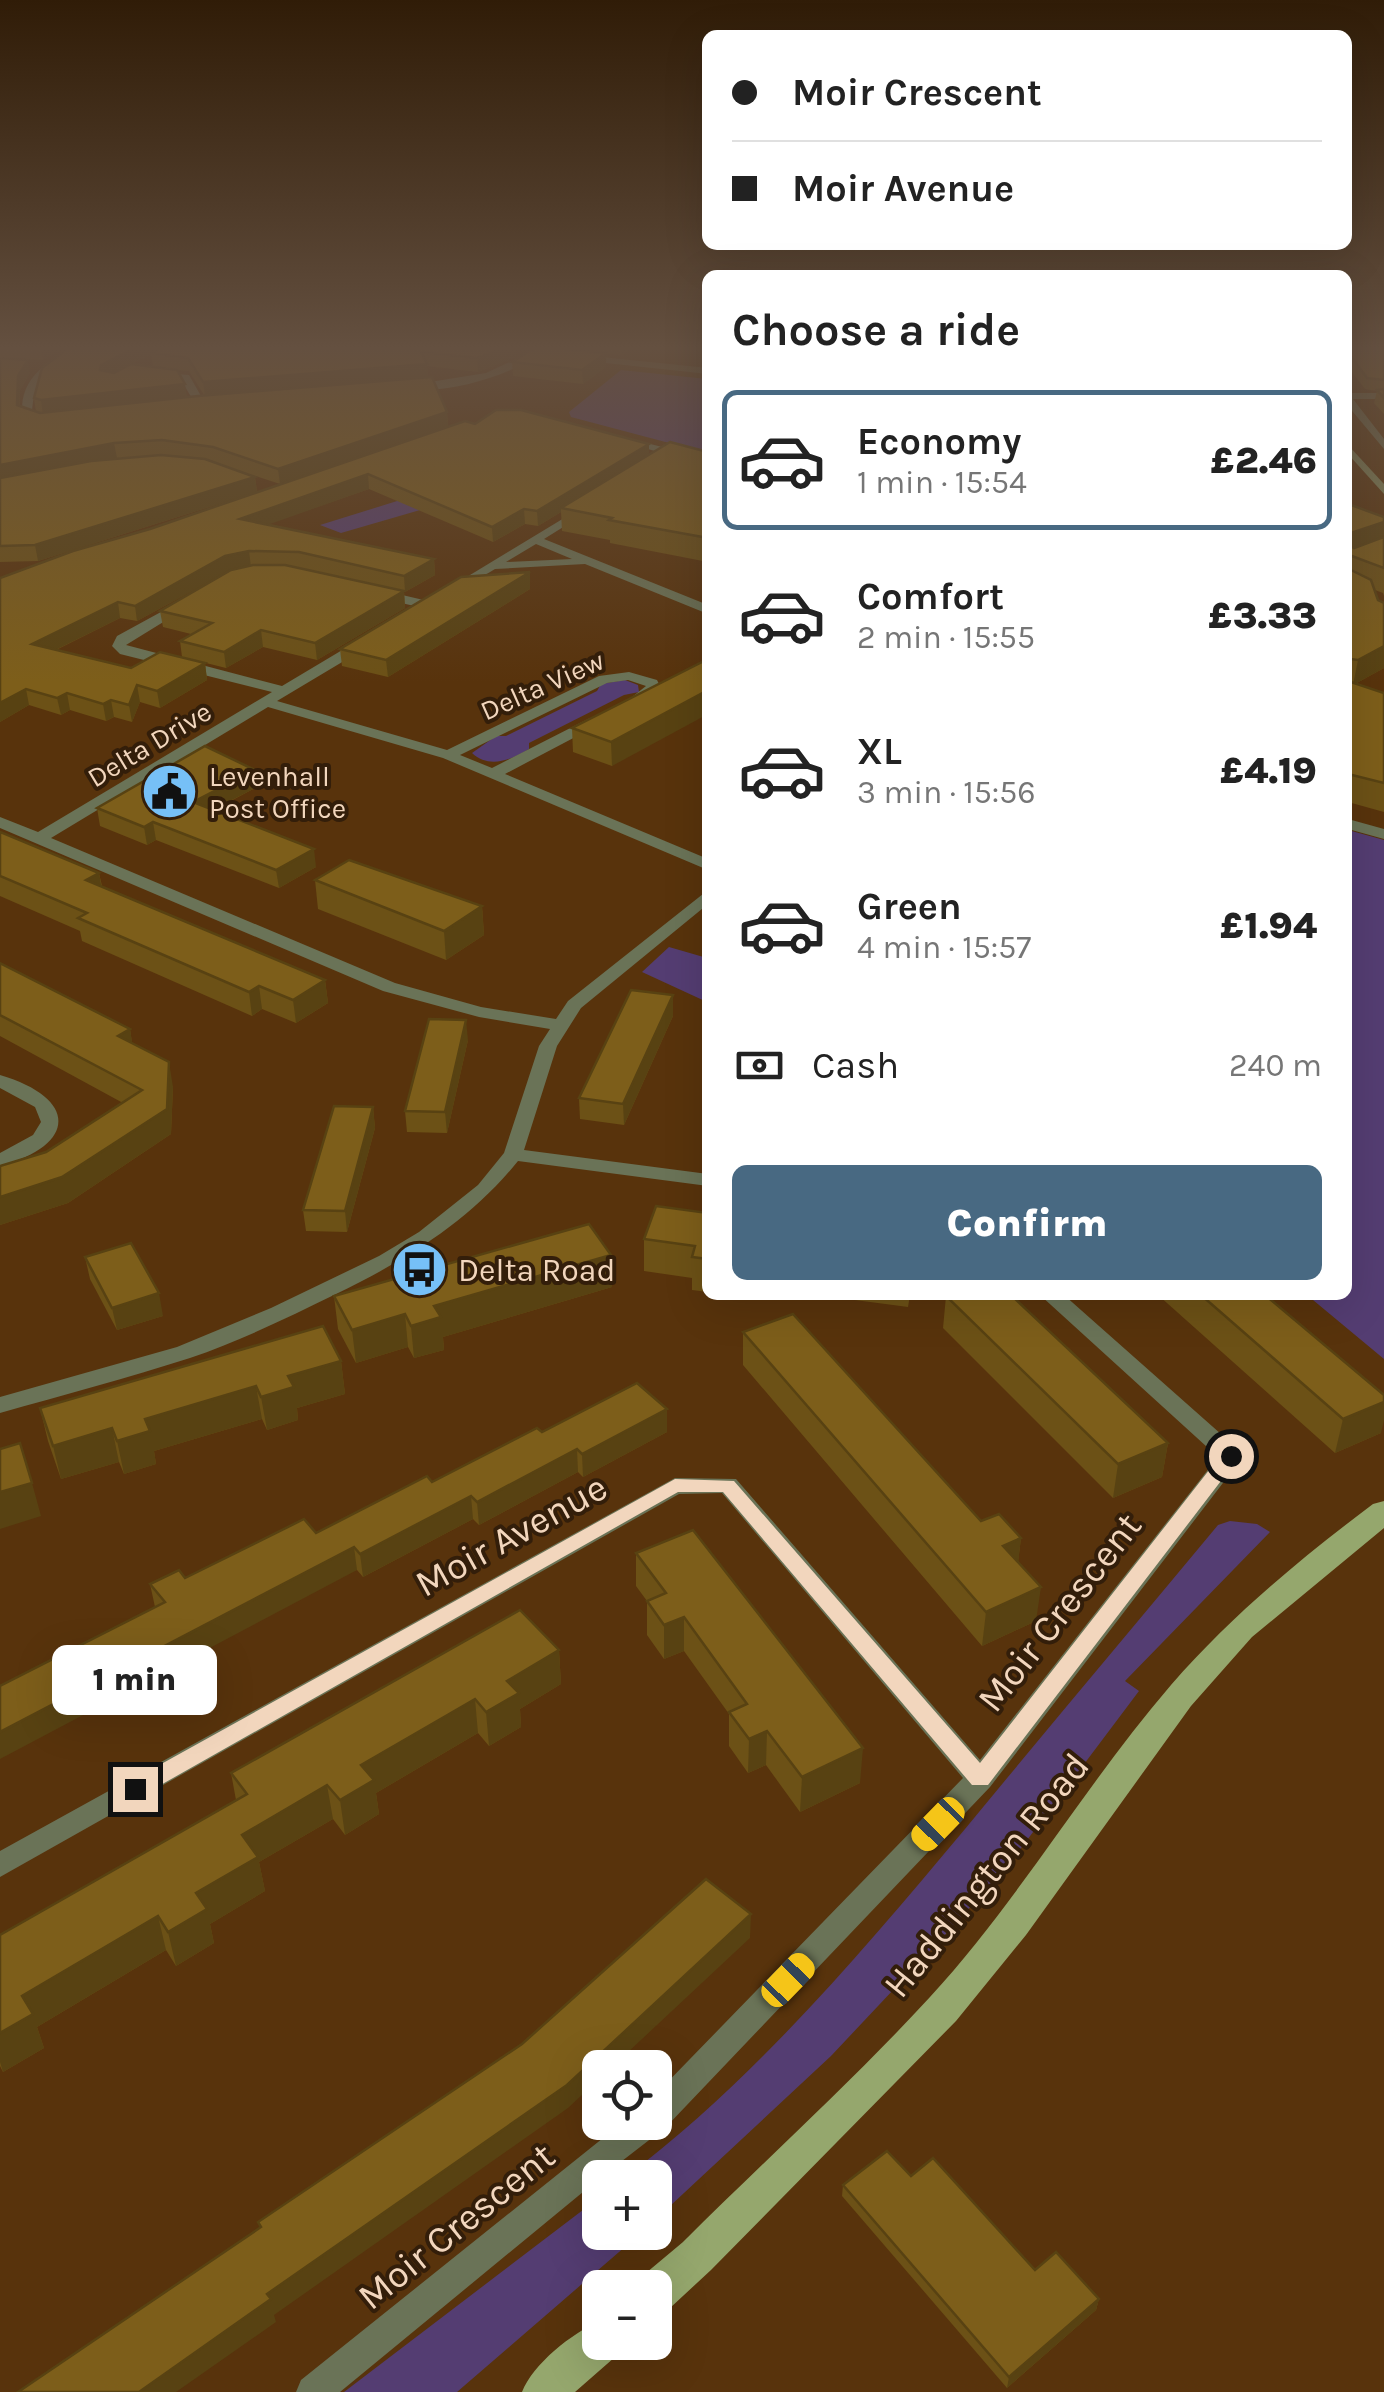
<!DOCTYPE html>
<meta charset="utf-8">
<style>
:root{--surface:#fff;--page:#f2f2f2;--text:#222;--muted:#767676;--line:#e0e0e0;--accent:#486982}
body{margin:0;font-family:Karla,sans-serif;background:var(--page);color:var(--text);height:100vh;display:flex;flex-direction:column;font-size:38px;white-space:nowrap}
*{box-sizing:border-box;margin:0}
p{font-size:32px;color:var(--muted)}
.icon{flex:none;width:55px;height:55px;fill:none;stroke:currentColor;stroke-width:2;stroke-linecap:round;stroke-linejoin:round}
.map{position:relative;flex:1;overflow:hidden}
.sheet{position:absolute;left:702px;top:270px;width:650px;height:1030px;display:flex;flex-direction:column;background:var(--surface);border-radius:15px;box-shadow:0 10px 40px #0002}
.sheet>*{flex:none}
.hud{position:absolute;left:702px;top:30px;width:650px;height:220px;border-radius:15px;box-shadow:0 10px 40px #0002;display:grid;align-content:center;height:220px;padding:0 30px;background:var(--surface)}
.buttons{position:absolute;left:582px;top:2050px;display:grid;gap:20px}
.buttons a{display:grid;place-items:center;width:90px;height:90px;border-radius:15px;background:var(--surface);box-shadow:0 10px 40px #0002;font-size:50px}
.end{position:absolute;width:45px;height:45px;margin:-22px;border:12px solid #f2d6bd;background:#111;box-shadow:0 0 0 5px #111}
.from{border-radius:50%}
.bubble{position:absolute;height:70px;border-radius:15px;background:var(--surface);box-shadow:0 10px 40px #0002;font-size:32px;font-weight:800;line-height:70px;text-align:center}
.car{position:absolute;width:30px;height:60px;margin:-30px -15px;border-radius:12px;box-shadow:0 0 8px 2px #0007;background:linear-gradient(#f5c518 24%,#345 0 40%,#f5c518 0 76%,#345 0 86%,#f5c518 0)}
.hud b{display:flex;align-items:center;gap:35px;height:95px;font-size:38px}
.hud b+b{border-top:2px solid var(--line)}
.hud i{width:25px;height:25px;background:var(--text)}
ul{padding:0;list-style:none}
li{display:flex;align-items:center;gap:30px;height:140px;margin:0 20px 15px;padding:0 10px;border:5px solid transparent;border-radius:15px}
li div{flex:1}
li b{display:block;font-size:38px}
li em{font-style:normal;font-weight:800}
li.current{border-color:var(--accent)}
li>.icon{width:90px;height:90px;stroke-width:1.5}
h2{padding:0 30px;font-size:45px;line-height:120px}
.pay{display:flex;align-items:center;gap:25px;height:110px;padding:0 30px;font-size:38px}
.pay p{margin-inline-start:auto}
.primary-button{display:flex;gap:20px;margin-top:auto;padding:20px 30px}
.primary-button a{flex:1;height:115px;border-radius:15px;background:var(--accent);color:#fff;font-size:40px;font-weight:800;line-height:115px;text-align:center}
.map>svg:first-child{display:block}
.green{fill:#543d72}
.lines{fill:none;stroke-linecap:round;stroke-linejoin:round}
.minor{fill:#6a7357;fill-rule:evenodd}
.secondary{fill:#829064;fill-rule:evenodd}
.primary{fill:#95a76d;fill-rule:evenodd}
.wall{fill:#6c5116;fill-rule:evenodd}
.shaded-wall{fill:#584212}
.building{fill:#7d5e1a;stroke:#584212;stroke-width:2.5}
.route{fill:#f2d6bd}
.labels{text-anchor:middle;stroke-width:8;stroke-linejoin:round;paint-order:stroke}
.far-street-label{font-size:28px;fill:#f2d6bd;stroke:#331e0a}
.far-poi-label{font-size:28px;fill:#f2d6bd;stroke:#331e0a;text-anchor:start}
.poi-label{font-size:32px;fill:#f2d6bd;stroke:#331e0a;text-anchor:start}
.near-street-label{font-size:38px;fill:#f2d6bd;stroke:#331e0a}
</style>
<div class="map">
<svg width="1384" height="2392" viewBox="0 0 1384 2392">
<rect width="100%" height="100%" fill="#58330c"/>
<g class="green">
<polygon points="621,370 707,379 707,453 571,417 569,412"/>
<polygon points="410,497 458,499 341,533 320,525"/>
<path d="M625,680l13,5 1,7 -15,3 -95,48v6c-18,11 -40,20 -57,4l24,-17h10l91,-45 4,-7z"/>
<polygon points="1348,830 1384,840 1384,1359 1307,1295 1348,1295"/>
<polygon points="669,947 707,958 707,1002 642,972"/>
<path d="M1230,1521l27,3 13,8 -145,149 14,10 -124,165 -57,65 -127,135 -176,164v-42l-29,-1c129,-98 235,-224 339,-348 84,-102 169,-203 253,-304z"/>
<polygon points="600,2197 600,2232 641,2233 457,2392 344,2392"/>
</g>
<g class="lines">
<g class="minor">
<path d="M72,347h12c-30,23 -51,24 -52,68l16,6 -5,3 -20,-5c-6,-37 20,-55 49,-72z"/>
<path d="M531,352l8,2c-26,21 -103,45 -134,32l81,-13z"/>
<polygon points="582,355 708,368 708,374 578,360"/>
<polygon points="153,372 189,375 205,403 196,405 181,380 153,376"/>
<polygon points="1348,393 1384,393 1384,399 1353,399 1384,439 1384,449 1348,406"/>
<polygon points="619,436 670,449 675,458 663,467 655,467 655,463 663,457 661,453 619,440"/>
<path d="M579,509l10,2 -45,28 164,66v9l-123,-50 -90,5 -38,23 -10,-3zM536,544l36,15 -66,3z"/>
<polygon points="381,590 432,602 433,605 427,609 376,597 375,594"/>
<path d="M181,601l5,1v6l-60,37 156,41 77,-46h10v6l-92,55 170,49 152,-74 30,-4 28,8 4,8 -2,3 -20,13 -12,-3 19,-15 -18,-6 -21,3 -147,72 32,13 98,-50h10v6l-95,50 203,85v11l-265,-112 -175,-51 -217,131 344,145 86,24 75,12 12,-18 140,-111v14l-127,104 -24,38 -33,104 184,24v12l-190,-25c-49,61 -112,99 -182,133 -47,23 -96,47 -146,64 -62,20 -127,37 -190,55v-16l177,-50 94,-39 108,-52 40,-24 59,-47 26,-32 35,-107 11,-17 -71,-12 -96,-26 -383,-163v-11l38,15 234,-140 -152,-38 -8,-8 5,-10z"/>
<polygon points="1348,819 1384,829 1384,839 1348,829"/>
<path d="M0,1075c78,23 78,70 0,91v-13l33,-18 8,-13 -6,-15 -35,-19z"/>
<polygon points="1040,1295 1064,1295 1239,1450 1243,1456 1239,1462 990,1787 666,2127 600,2178 340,2392 296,2392 301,2380 623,2122 655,2122 655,2095 963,1778 722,1493 679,1494 0,1877 0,1851 675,1478 736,1479 980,1760 1218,1457"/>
</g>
<polygon class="secondary" points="1348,445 1384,484 1384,494 1348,454"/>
<g class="primary">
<path d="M1384,1501v27l-132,109 -61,69 -165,229 -70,86 -245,249 -41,38 -15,6v-26h-18l3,-10 43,-36c82,-82 169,-160 247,-245 89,-97 155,-212 241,-312 60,-69 129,-126 202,-181z"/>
<path d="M600,2321v21h21l-6,15 -40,35h-53c11,-28 50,-59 78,-71z"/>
</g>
</g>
<g class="wall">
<path d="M0,347h65l-22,13 -33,-1 20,14 -10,17v16l16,6 -2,-14 36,-51h445l1,10 -38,15 -51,-6 1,12 19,34 1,14 -168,58 -68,-22 43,15 2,15 -219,69 -38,1zM151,354l2,13 -22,-3zM177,370l12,1 15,24 -17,2z"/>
<polygon points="519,347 628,347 628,351 622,355 606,354 606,367 583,384 513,376 512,362 534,348"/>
<polygon points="1348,347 1384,347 1384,414 1374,403 1377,391 1365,389 1348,367"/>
<polygon points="475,424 649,454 708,452 708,562 610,543 610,540 562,531 561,512 538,526 525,524 493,542 369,489 268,524 434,559 435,575 405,592 301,568 404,591 405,608 317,660 263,647 226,668 182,657 180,641 191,634 163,627 160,611 227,572 137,621 120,618 56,650 131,668 205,663 207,680 160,708 140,702 132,722 114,717 106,721 70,710 61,715 29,705 0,722 0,578"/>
<polygon points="1348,500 1351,505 1384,517 1384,596 1383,593 1375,590 1378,600 1384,603 1384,668 1355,684 1384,693 1384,812 1348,802"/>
<polygon points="530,572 530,589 388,677 342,666 340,649"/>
<polygon points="708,659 612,766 573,752 572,728"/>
<polygon points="255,770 257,787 214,810 316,867 279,888 156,840 147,845 100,826 97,808"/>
<polygon points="0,832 99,873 102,886 325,980 328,1003 296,1023 262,1009 252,1016 82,941 80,931 0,896"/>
<polygon points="315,880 482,906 484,935 446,960 318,909"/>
<polygon points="0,963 130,1029 132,1043 173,1087 171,1134 68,1203 0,1225 0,1166 46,1152 123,1103 0,1036"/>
<polygon points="673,995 673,1016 624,1125 580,1119 579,1098"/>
<polygon points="468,1040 447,1133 407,1132 405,1111"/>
<polygon points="373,1107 375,1128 347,1232 306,1231 303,1210"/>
<polygon points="708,1213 708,1292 692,1290 692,1278 644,1271 644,1239"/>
<polygon points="85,1257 163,1316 117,1330 90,1279"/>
<polygon points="612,1287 443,1337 444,1350 414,1358 408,1347 356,1363 338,1329 334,1296"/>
<polygon points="817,1295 910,1295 908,1307"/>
<polygon points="1158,1295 1265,1295 1381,1433 1335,1453"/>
<polygon points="946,1296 1168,1443 1162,1477 1113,1498 943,1328"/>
<polygon points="743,1332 981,1521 1021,1538 1018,1562 1036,1621 982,1646 743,1365"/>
<polygon points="341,1361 345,1394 297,1408 298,1420 267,1430 262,1419 154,1451 156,1464 124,1474 119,1462 61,1479 48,1441 40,1408"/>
<polygon points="542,1432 667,1432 583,1477 578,1472 479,1525 473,1519 363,1577 357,1570 155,1607 150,1584 185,1578 316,1533"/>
<polygon points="636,1553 860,1783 800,1812 766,1765 748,1773 729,1746 729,1714 684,1651 664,1659 647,1635 647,1601 636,1586"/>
<polygon points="559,1650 561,1684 520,1709 521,1727 489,1746 478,1733 376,1793 379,1814 345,1835 333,1819 259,1862 265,1891 210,1924 214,1943 176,1966 166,1950 37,2027 44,2048 3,2072 0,2066 0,1935 236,1800 231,1773"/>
<polygon points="911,2176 1035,2270 1099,2299 1096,2310 1007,2388 842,2196 843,2185"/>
</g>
<g class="shaded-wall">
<polygon points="41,347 65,347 43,360"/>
<polygon points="136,347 163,347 103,379 100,370 101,365"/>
<polygon points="507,347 515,347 516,357 478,372 477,358"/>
<polygon points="622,347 628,347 628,351 622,355"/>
<polygon points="606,353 606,367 583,384 582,370"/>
<polygon points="28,360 30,373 20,390 19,419 17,405 18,376"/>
<polygon points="427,364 428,378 205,396 203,382"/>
<polygon points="185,384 187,398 43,414 41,400"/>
<polygon points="447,412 448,426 280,484 278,469"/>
<polygon points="114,443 117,458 0,480 0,465"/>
<polygon points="649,444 649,458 561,508 561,512 538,526 537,511"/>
<polygon points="368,474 369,489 242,534 240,519"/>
<polygon points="255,477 257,492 38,561 35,545"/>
<polygon points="524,509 525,524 493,542 492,527"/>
<polygon points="1384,522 1384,537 1348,556 1351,533"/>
<polygon points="249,551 251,567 227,572 137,621 135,606 225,556"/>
<polygon points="434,559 435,575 405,592 404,576"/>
<polygon points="530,572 530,589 388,677 386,660"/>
<polygon points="404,591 405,608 317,660 315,643"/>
<polygon points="118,602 120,618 35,660 32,644"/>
<polygon points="261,630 263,647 226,668 224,652"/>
<polygon points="1384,646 1384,668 1353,685 1358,660"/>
<polygon points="205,663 207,680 160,708 157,691"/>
<polygon points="137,685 140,702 132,722 129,705"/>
<polygon points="26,689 29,705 0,722 0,703"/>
<polygon points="708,690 708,714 612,766 611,742"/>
<polygon points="67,693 70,710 61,715 57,698"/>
<polygon points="111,700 114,717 106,721 103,704"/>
<polygon points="255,770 257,787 195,819 193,802"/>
<polygon points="153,822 156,840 147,845 144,827"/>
<polygon points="314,849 316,867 279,888 276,870"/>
<polygon points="99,873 103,895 86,880"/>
<polygon points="482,906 484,935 446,960 444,931"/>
<polygon points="325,980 328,1003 296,1023 293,1000"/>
<polygon points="259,986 262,1009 252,1016 249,992"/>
<polygon points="673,995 673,1016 624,1125 623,1104"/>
<polygon points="466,1020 468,1040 447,1133 445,1112"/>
<polygon points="130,1029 134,1054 118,1036"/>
<polygon points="169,1062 173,1087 171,1134 68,1203 0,1225 0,1197 62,1177"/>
<polygon points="373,1107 375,1128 347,1232 345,1211"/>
<polygon points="611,1255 612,1287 443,1337 444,1350 414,1358 411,1326 434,1306"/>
<polygon points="159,1293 163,1316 117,1330 112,1308"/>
<polygon points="405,1314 408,1347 356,1363 352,1330"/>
<polygon points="341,1361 345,1394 297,1408 298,1420 267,1430 261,1397 288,1376"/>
<polygon points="256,1386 262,1419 154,1451 156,1464 124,1474 117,1441 145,1419"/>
<polygon points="1384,1402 1384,1420 1381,1433 1335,1453 1343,1419"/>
<polygon points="667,1409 667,1432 583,1477 582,1454"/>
<polygon points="112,1428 119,1462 61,1479 53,1446"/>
<polygon points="1168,1443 1162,1477 1113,1498 1118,1464"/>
<polygon points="577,1449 578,1472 479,1525 477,1502"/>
<polygon points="32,1483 41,1516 0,1529 0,1492"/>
<polygon points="471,1496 473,1519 363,1577 360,1554"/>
<polygon points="1021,1538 1017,1572 1003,1546"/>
<polygon points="354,1547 357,1570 0,1759 0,1732"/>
<polygon points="1041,1587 1036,1621 982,1646 986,1612"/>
<polygon points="684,1617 684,1651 664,1659 664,1625"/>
<polygon points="559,1650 561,1684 520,1709 521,1727 489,1746 486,1712 507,1681"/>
<polygon points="475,1699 478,1733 376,1793 379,1814 345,1835 340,1800 361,1765"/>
<polygon points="767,1731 766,1765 748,1773 749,1739"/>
<polygon points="863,1748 860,1783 800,1812 802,1777"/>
<polygon points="327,1785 333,1819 259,1862 265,1891 210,1924 214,1943 176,1966 168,1932 242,1835"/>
<polygon points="751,1914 750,1938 611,2068 600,2068 600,2078 568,2108 274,2315 276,2322 176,2392 139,2392 267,2294"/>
<polygon points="158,1916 166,1950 37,2027 44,2048 3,2072 0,2062 0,2033 22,1996"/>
<polygon points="1099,2299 1096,2310 1007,2388 1009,2377"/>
</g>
<g class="building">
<polygon points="70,347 136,347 101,365 100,370 114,373 131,364 177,370 185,384 41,400 34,398 42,368"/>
<polygon points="161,347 507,347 477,358 421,352 427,364 203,382 188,358 151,353"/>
<polygon points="536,347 544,347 606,353 582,370 512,362"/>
<polygon points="1348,347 1384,347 1384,380 1367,378 1348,352"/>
<polygon points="0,358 28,360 18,376 17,405 40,413 198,396 432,377 447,412 278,469 213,447 162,440 114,443 0,465"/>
<polygon points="1384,389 1384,398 1377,390"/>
<polygon points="496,410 521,410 649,444 537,511 524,509 492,527 368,474 240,519 434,559 404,576 299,552 249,551 225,556 135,606 118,602 32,644 131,668 160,652 205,663 157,691 137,685 129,705 111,700 103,704 67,693 57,698 26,689 0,703 0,578 73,551 150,529 465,421 475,424"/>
<polygon points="670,442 708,452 708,538 609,520 612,518 561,508"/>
<polygon points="161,455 205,459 255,477 35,545 0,546 0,478 91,461"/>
<polygon points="1348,500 1351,505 1384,517 1384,522 1351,533 1349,545 1354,548 1384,537 1384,568 1349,555 1351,570 1371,580 1378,600 1384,603 1384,646 1358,660 1351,659 1348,665"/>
<polygon points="253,565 285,565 404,591 315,643 261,630 224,652 180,641 212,623 160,611 231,570"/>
<polygon points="530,572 386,660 340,649 461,577"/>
<polygon points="708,659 708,690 611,742 572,728"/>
<polygon points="1348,681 1384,693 1384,783 1348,774"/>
<polygon points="205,746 255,770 193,802 314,849 276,870 153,822 144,827 97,808"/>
<polygon points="0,832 99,873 86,880 325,980 293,1000 259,986 249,992 78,918 87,913 0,876"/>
<polygon points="349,860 482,906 444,931 315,880"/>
<polygon points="0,963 130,1029 118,1036 169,1062 167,1109 62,1177 0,1197 0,1166 46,1152 142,1090 0,1015"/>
<polygon points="631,990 673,995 623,1104 579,1098"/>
<polygon points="429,1019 466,1020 445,1112 405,1111"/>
<polygon points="334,1106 373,1107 345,1211 303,1210"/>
<polygon points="656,1206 708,1213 708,1259 692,1257 695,1246 644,1239"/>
<polygon points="589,1224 611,1255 434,1306 441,1317 411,1326 405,1314 352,1330 334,1296"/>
<polygon points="131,1243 159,1293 112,1308 85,1257"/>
<polygon points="1011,1295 1168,1443 1118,1464 946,1296"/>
<polygon points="1201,1295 1265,1295 1384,1395 1384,1402 1343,1419"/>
<polygon points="793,1314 981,1521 999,1514 1021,1538 1003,1546 1041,1587 986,1612 743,1332"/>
<polygon points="323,1326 341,1361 288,1376 294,1387 261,1397 256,1386 145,1419 150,1431 117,1441 112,1428 53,1446 40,1408"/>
<polygon points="637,1383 667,1409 582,1454 577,1449 477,1502 471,1496 360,1554 354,1547 0,1732 0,1686 165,1602 150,1584 179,1570 185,1578 304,1519 316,1533 427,1476 432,1482 537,1428 542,1432"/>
<polygon points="20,1443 32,1483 0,1492 0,1449"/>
<polygon points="693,1530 863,1748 802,1777 767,1731 749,1739 729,1712 747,1704 684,1617 664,1625 647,1601 666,1593 636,1553"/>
<polygon points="520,1610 559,1650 507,1681 519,1693 486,1712 475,1699 361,1765 374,1780 340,1800 327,1785 242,1835 258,1857 196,1893 207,1909 168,1932 158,1916 22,1996 33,2014 0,2033 0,1935 247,1794 231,1773"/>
<polygon points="706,1879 751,1914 567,2085 267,2294 271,2299 139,2392 18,2392 261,2227 258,2222 522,2044"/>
<polygon points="887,2151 911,2176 933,2158 1035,2270 1056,2252 1099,2299 1009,2377 843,2185"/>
</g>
<linearGradient id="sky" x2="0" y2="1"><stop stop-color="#301c07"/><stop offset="0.51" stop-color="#645040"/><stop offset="1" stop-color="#645040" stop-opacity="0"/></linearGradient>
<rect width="1384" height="682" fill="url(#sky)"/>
<polygon class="route" points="1231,1449 1240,1456 1237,1460 988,1785 972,1785 723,1492 678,1492 143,1795 127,1795 124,1789 127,1783 675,1479 734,1481 980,1763 1224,1451"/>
<defs>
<symbol id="civic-disc" viewBox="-11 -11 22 22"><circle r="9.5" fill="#76c0f7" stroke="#331e0a"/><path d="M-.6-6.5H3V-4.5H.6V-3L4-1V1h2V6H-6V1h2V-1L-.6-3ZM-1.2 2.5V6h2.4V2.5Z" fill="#111"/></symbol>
<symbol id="bus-disc" viewBox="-11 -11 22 22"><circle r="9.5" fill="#76c0f7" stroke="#331e0a"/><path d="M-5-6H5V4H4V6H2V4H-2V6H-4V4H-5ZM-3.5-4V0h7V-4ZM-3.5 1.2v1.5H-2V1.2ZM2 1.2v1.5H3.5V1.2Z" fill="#111"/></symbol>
</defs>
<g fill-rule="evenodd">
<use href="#civic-disc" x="138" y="760" width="63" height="63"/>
<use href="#bus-disc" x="388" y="1238" width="63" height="63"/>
</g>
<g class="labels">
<g class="far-street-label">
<text transform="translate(542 685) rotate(-24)" y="10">Delta View</text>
<text transform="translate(149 744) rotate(-31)" y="10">Delta Drive</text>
</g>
<g class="far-poi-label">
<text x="209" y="786">Levenhall<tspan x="209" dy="32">Post Office</tspan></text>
</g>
<g class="poi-label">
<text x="458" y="1281">Delta Road</text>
</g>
<g class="near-street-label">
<text transform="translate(511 1535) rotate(-29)" y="13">Moir Avenue</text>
<text transform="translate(1059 1612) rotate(-52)" y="13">Moir Crescent</text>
<text transform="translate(986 1875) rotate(-51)" y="13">Haddington Road</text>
<text transform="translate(456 2226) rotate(-39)" y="13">Moir Crescent</text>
</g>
</g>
</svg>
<div class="buttons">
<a><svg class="icon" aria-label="locate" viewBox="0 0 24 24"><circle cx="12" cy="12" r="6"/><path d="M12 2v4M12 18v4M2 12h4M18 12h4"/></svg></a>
<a>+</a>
<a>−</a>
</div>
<i class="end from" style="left:1231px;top:1456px"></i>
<i class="end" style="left:135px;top:1789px"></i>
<div class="bubble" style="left:52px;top:1645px;width:165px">1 min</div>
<i class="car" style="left:938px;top:1824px;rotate:224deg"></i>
<i class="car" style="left:788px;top:1980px;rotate:44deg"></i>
<div class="hud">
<b><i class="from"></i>Moir Crescent</b>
<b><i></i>Moir Avenue</b>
</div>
<section class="sheet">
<h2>Choose a ride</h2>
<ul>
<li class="current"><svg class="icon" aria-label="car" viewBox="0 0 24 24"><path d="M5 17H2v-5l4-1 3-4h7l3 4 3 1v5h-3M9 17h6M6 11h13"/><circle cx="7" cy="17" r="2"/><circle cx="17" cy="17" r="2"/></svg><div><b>Economy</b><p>1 min · 15:54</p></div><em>£2.46</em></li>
<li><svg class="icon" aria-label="car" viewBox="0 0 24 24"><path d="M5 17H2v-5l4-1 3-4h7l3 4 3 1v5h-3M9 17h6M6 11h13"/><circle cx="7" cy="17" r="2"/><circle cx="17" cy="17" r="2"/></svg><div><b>Comfort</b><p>2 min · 15:55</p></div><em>£3.33</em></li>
<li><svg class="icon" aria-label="car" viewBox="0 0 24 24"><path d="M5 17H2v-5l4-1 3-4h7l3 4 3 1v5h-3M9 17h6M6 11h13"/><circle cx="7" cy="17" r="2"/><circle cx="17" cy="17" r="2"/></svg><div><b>XL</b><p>3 min · 15:56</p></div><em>£4.19</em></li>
<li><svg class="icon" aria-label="car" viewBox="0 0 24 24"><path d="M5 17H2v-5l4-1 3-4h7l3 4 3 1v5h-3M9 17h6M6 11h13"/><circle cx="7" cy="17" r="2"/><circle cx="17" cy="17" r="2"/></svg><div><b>Green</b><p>4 min · 15:57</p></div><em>£1.94</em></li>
</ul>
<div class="pay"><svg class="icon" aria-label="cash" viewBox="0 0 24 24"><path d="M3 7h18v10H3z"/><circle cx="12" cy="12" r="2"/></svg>Cash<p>240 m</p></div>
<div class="primary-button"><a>Confirm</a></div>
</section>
</div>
